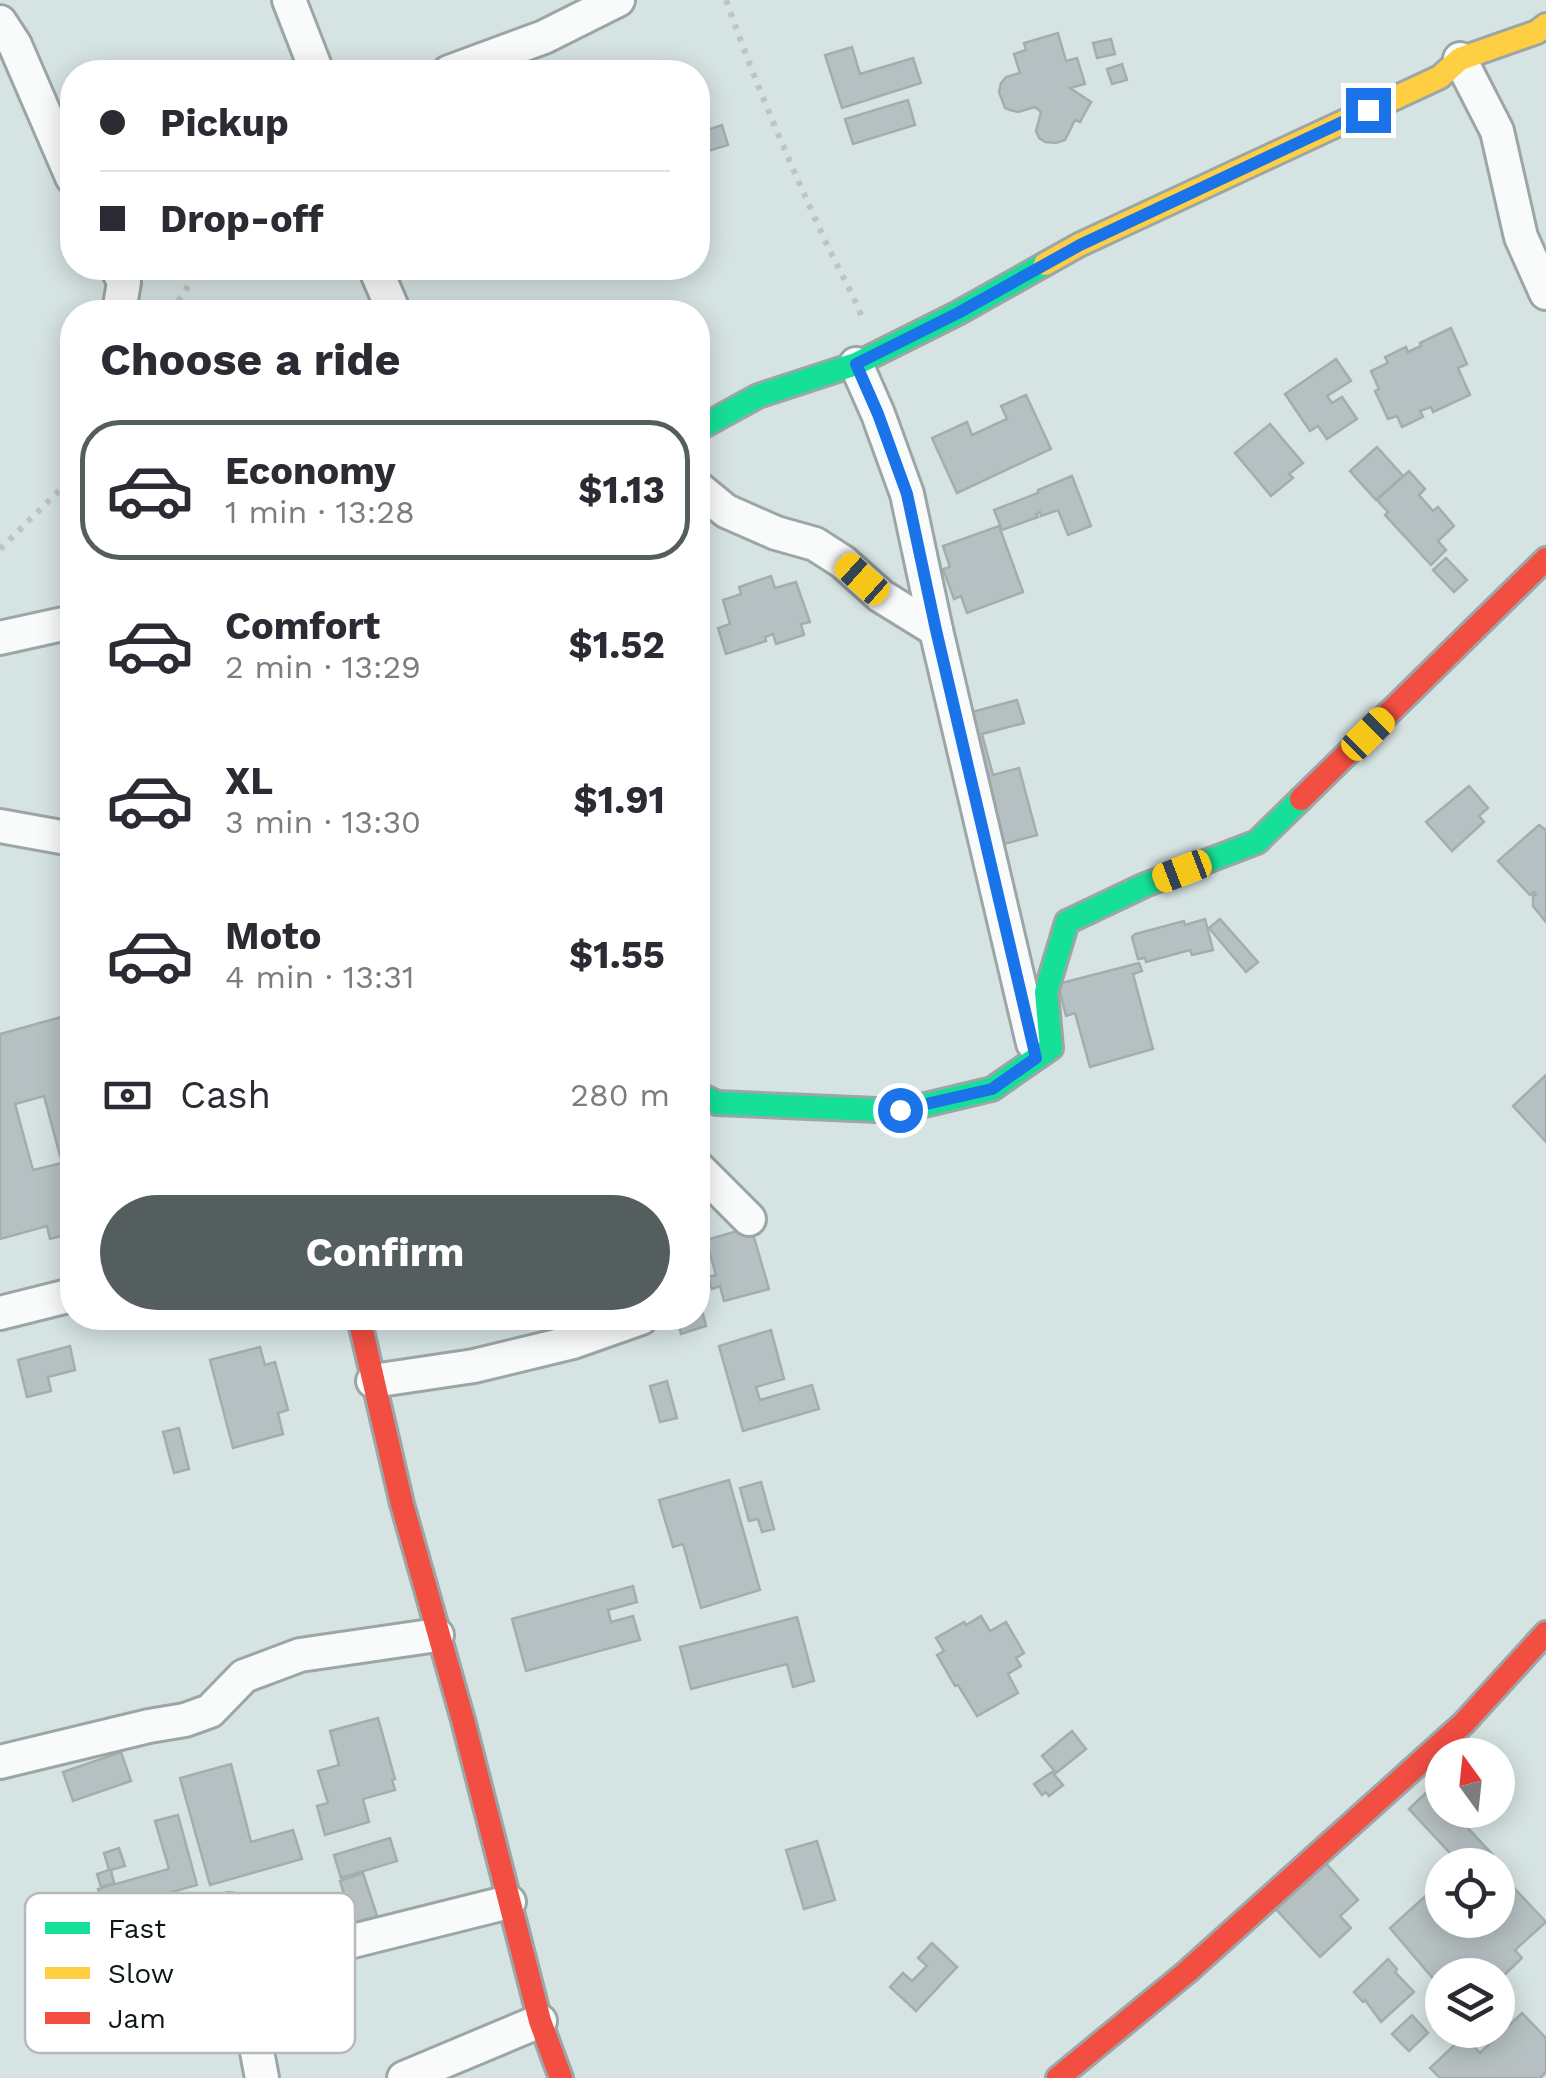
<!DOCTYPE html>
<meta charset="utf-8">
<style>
:root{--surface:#fff;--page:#f7f7f7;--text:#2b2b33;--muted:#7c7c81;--line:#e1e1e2;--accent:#555e5e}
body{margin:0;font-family:"Work Sans",sans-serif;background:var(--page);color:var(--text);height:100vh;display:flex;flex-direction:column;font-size:38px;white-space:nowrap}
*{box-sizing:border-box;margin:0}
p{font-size:32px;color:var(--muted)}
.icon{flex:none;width:55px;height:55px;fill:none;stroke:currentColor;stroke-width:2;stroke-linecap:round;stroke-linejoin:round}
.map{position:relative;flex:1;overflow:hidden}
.drawer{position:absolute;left:60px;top:300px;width:650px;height:1030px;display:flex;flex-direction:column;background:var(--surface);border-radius:40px;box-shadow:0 5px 25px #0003}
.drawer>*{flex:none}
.hud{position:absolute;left:60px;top:60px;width:650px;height:220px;border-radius:40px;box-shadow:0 5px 25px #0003;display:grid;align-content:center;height:220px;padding:0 40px;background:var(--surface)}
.needle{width:65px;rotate:345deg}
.fabs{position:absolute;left:1425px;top:1738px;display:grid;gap:20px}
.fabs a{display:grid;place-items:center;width:90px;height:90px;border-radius:50%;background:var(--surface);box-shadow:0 5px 25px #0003;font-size:50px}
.end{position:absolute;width:45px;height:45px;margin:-22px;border:12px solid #1a73e8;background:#fff;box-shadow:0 0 0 5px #fff}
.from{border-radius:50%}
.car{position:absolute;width:30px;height:60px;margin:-30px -15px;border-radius:12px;box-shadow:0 0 8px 2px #0007;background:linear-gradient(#f5c518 24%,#345 0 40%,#f5c518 0 76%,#345 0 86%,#f5c518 0)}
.hud b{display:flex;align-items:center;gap:35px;height:95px;font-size:38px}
.hud b+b{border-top:2px solid var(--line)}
.hud i{width:25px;height:25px;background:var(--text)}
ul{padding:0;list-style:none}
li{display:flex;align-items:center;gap:30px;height:140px;margin:0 20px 15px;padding:0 20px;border:5px solid transparent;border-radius:40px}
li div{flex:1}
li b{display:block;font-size:38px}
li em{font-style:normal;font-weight:700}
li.selected{border-color:var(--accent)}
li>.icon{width:90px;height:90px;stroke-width:1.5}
h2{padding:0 40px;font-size:45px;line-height:120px}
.pay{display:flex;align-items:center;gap:25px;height:110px;padding:0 40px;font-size:38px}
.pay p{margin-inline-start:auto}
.primary-button{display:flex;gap:20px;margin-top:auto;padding:20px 40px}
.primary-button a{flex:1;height:115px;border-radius:60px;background:var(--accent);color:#fff;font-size:40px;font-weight:700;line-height:115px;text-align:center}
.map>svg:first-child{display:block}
.building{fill:#b6c0c2;stroke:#a3adae;stroke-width:2.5;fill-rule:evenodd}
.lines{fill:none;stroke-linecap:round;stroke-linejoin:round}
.street-casing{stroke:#9ca6a6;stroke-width:38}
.fast-casing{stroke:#9ca6a6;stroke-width:28}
.slow-casing{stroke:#9ca6a6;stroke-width:28}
.jam-casing{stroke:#9ca6a6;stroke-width:28}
.path{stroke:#c0c3c3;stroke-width:6;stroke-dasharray:5 8;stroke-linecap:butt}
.street{stroke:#f9fbfb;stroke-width:32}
.fast{stroke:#16e098;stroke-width:22}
.slow{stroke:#ffcf43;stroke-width:22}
.jam{stroke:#f24e42;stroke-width:22}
.route{stroke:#1a73e8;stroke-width:12}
.key{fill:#fff;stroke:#b7b9b9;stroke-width:2.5}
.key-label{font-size:28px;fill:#0f1717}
</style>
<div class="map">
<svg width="1546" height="2078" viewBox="0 0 1546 2078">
<rect width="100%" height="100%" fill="#d6e3e3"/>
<g class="building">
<polygon points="1058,33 1066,61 1077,58 1085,84 1070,88 1091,102 1080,122 1075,120 1065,140 1056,143 1045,142 1039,138 1036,131 1041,112 1035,107 1018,112 1010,110 1005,108 999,92 1001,83 1006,77 1020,73 1014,54 1026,50 1024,43"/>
<polygon points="1111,39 1115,54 1097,58 1093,43"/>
<polygon points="852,47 860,74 913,58 921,83 842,108 825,55"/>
<polygon points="1122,64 1127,80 1112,84 1107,69"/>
<polygon points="908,100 915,125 853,144 845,119"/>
<polygon points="722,125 728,145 698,154 698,133"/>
<polygon points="1451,328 1467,364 1458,368 1470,395 1433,412 1431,407 1420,411 1423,417 1402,427 1397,416 1388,419 1375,391 1379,389 1371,371 1388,363 1385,357 1406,347 1408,352 1421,346 1420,343"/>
<polygon points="1336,359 1351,381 1327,396 1332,403 1342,397 1357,419 1327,439 1318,426 1310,431 1285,394"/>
<polygon points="1026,395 1051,449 957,493 932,438 967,422 972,435 1007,419 1001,406"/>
<polygon points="1270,424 1303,463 1289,474 1293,478 1271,496 1235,453"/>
<polygon points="1377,447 1403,476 1376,500 1350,471"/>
<polygon points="1409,471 1425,489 1419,495 1433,511 1438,507 1454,526 1438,541 1446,550 1431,565 1385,515 1388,512 1377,500"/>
<polygon points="1072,476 1091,526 1068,535 1058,510 1041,516 1040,512 1036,514 1038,517 1002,530 994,510 1038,493 1038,490"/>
<polygon points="999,526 1023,592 967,613 961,596 954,599 943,569 950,567 943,546"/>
<polygon points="1446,558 1467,580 1454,592 1433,570"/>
<polygon points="771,576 775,588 796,582 810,622 801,624 804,635 776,644 773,634 765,637 766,641 726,654 718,628 730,624 723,600 741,594 739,587"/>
<polygon points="1017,700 1024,723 982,734 993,775 1019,768 1037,835 986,849 950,718"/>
<polygon points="1469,786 1488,808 1479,816 1484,822 1452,851 1426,822"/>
<polygon points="1539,825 1546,830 1546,922 1533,906 1533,896 1536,894 1534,892 1530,895 1498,861"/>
<polygon points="1205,919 1213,950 1192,955 1190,950 1146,962 1145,958 1138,959 1132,937 1135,934 1184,921 1185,925"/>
<polygon points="1220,919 1258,962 1246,972 1209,928"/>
<polygon points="1139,963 1142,971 1133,974 1153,1049 1090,1067 1075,1013 1066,1016 1058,984"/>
<path d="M72,1014v219l-22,6 -3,-13 -47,13v-205zM44,1096l18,67 -29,7 -18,-66z"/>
<polygon points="1546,1075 1546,1142 1513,1106"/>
<polygon points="751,1227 769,1289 724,1301 720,1286 712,1289 708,1277 716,1275 706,1240"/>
<polygon points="698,1306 701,1306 706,1326 681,1334 677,1318 698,1318"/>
<polygon points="771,1330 784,1379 756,1387 760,1400 812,1385 819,1409 743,1431 719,1346"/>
<polygon points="70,1346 75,1370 48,1377 51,1391 27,1397 18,1360"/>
<polygon points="260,1347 265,1365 275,1362 288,1410 278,1413 283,1434 233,1448 210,1360"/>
<polygon points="667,1381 677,1418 660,1422 650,1386"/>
<polygon points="179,1428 189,1469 174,1473 163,1432"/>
<polygon points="729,1480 760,1590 701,1608 683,1544 673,1547 659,1500"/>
<polygon points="761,1482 774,1529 762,1532 758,1519 749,1521 740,1488"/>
<polygon points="633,1586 637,1602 608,1610 611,1622 633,1616 640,1640 526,1671 512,1619"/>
<polygon points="981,1616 990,1631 1006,1622 1024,1653 1016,1658 1021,1666 1008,1674 1018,1693 977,1716 958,1685 955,1686 937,1655 944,1651 936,1638 964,1622 966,1625"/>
<polygon points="797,1617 814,1681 793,1687 787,1664 691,1689 680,1647"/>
<polygon points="378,1718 395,1779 392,1780 395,1790 363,1799 369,1822 325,1835 317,1806 328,1803 318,1771 339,1765 330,1731"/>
<polygon points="1072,1731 1086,1749 1056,1773 1042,1756"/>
<polygon points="121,1752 131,1781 73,1801 63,1772"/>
<polygon points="231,1764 251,1842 293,1830 302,1859 210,1885 180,1778"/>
<polygon points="1052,1772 1063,1785 1049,1796 1046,1792 1042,1795 1034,1784"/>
<polygon points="1431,1788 1442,1801 1442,1810 1451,1810 1493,1855 1483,1865 1461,1865 1409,1809"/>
<polygon points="178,1815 197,1885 105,1911 98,1889 169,1869 155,1821"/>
<polygon points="390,1838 397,1861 341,1878 334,1855"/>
<polygon points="817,1841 835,1900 804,1909 786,1850"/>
<polygon points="119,1848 125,1866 111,1870 114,1883 101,1887 97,1874 109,1870 104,1853"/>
<polygon points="1324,1861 1358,1900 1340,1916 1351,1928 1320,1957 1274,1907"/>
<polygon points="363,1873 377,1916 353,1923 340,1881"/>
<polygon points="1440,1883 1442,1886 1442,1920 1498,1920 1498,1892 1502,1897 1513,1887 1546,1922 1515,1950 1522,1958 1498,1981 1498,1975 1442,1975 1442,1989 1390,1928"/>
<polygon points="932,1943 957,1967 916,2011 890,1987 903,1973 912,1981 927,1966 918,1958"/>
<polygon points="1388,1959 1397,1969 1395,1972 1414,1992 1381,2022 1365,2000 1363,2002 1354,1992"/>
<polygon points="1522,2013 1546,2038 1546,2072 1540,2078 1440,2078 1430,2068 1464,2036 1480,2053"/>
<polygon points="1412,2015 1428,2033 1409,2051 1392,2034"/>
</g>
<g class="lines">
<defs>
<g id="street">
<polyline points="289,0 317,72"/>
<polyline points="0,22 15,45 72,177"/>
<polyline points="1460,59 1497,131 1521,237 1546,293"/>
<polyline points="449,72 544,37 618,0"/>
<polyline points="117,268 124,282 119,312"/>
<polyline points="375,268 394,312"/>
<polyline points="856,364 878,414 907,494 936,630 1033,1043"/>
<polyline points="698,488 726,511 776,533 815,544 843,562 881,596 936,630"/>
<polyline points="0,638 72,622"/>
<polyline points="0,826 72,839"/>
<polyline points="698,1168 749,1219"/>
<polyline points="0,1313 72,1295"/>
<polyline points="373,1381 474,1366 573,1342 641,1318"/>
<polyline points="0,1762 149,1726 185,1720 210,1711 244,1676 300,1655 437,1635"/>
<polyline points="230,1910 262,2078"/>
<polyline points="241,1969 509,1902"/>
<polyline points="404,2078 540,2021"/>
</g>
<g id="fast">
<polyline points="698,429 758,396 856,364 958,313 1045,264"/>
<polyline points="698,1094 717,1103 900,1111 992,1089 1051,1048 1046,992 1067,922 1145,885 1257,842 1301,799"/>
</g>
<polyline id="slow" points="1045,264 1079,245 1440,77 1460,59 1537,32 1546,25"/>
<g id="jam">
<polyline points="1301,799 1546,559"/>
<polyline points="359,1318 402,1504 463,1720 540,2021 561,2078"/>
<polyline points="1058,2078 1187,1972 1464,1723 1546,1633"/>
</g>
</defs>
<use href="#street" class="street-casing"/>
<use href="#fast" class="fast-casing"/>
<use href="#slow" class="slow-casing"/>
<use href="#jam" class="jam-casing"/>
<g class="path">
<path d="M726,0c28,80 62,159 97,236 13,29 29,55 40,84"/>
<polyline points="171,312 200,268"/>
<polyline points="0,549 69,481 72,474"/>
</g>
<use href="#street" class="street"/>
<use href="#fast" class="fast"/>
<use href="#slow" class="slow"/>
<use href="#jam" class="jam"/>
</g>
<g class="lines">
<polyline class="route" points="900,1110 992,1089 1036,1058 936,630 907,494 878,414 856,364 958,313 1080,245 1368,110"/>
</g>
<rect x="25" y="1893" width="330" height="160" rx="15" class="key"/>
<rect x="45" y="1922" width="45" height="12" fill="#16e098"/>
<rect x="45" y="1967" width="45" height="12" fill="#ffcf43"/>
<rect x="45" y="2012" width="45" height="12" fill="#f24e42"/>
<g class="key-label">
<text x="108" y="1938">Fast</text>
<text x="108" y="1983">Slow</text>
<text x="108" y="2028">Jam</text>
</g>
</svg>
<div class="fabs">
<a><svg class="needle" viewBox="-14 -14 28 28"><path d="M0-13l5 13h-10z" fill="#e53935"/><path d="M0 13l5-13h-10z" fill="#7c7c81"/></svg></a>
<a><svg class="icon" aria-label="locate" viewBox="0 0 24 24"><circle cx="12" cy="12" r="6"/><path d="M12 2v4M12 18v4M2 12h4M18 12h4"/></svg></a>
<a><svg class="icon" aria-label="layers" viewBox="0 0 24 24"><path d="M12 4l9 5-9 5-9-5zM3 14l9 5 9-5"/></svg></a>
</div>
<i class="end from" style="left:900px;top:1110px"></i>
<i class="end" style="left:1368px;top:110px"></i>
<i class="car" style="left:862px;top:579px;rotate:312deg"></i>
<i class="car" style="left:1368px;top:734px;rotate:45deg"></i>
<i class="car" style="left:1182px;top:871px;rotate:249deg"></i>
<div class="hud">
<b><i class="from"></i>Pickup</b>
<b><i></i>Drop-off</b>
</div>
<section class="drawer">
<h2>Choose a ride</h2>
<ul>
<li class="selected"><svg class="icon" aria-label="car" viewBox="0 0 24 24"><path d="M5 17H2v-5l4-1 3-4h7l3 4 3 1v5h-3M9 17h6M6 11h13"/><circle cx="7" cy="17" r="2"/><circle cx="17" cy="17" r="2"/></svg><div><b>Economy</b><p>1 min · 13:28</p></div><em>$1.13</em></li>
<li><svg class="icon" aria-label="car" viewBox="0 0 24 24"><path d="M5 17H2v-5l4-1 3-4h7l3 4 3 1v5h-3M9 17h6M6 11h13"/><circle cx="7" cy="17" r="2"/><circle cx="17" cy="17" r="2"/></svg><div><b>Comfort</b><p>2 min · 13:29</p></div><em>$1.52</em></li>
<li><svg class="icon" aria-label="car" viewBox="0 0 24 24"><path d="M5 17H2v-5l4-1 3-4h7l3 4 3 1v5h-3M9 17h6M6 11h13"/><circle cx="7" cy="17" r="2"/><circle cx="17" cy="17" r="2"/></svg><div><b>XL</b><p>3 min · 13:30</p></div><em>$1.91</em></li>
<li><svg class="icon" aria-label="car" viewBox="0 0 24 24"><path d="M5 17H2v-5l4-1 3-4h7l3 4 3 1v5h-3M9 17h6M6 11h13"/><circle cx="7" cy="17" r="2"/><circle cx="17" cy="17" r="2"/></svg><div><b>Moto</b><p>4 min · 13:31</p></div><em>$1.55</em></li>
</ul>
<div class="pay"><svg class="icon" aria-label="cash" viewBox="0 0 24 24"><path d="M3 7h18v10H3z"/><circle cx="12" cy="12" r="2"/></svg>Cash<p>280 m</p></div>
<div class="primary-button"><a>Confirm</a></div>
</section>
</div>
